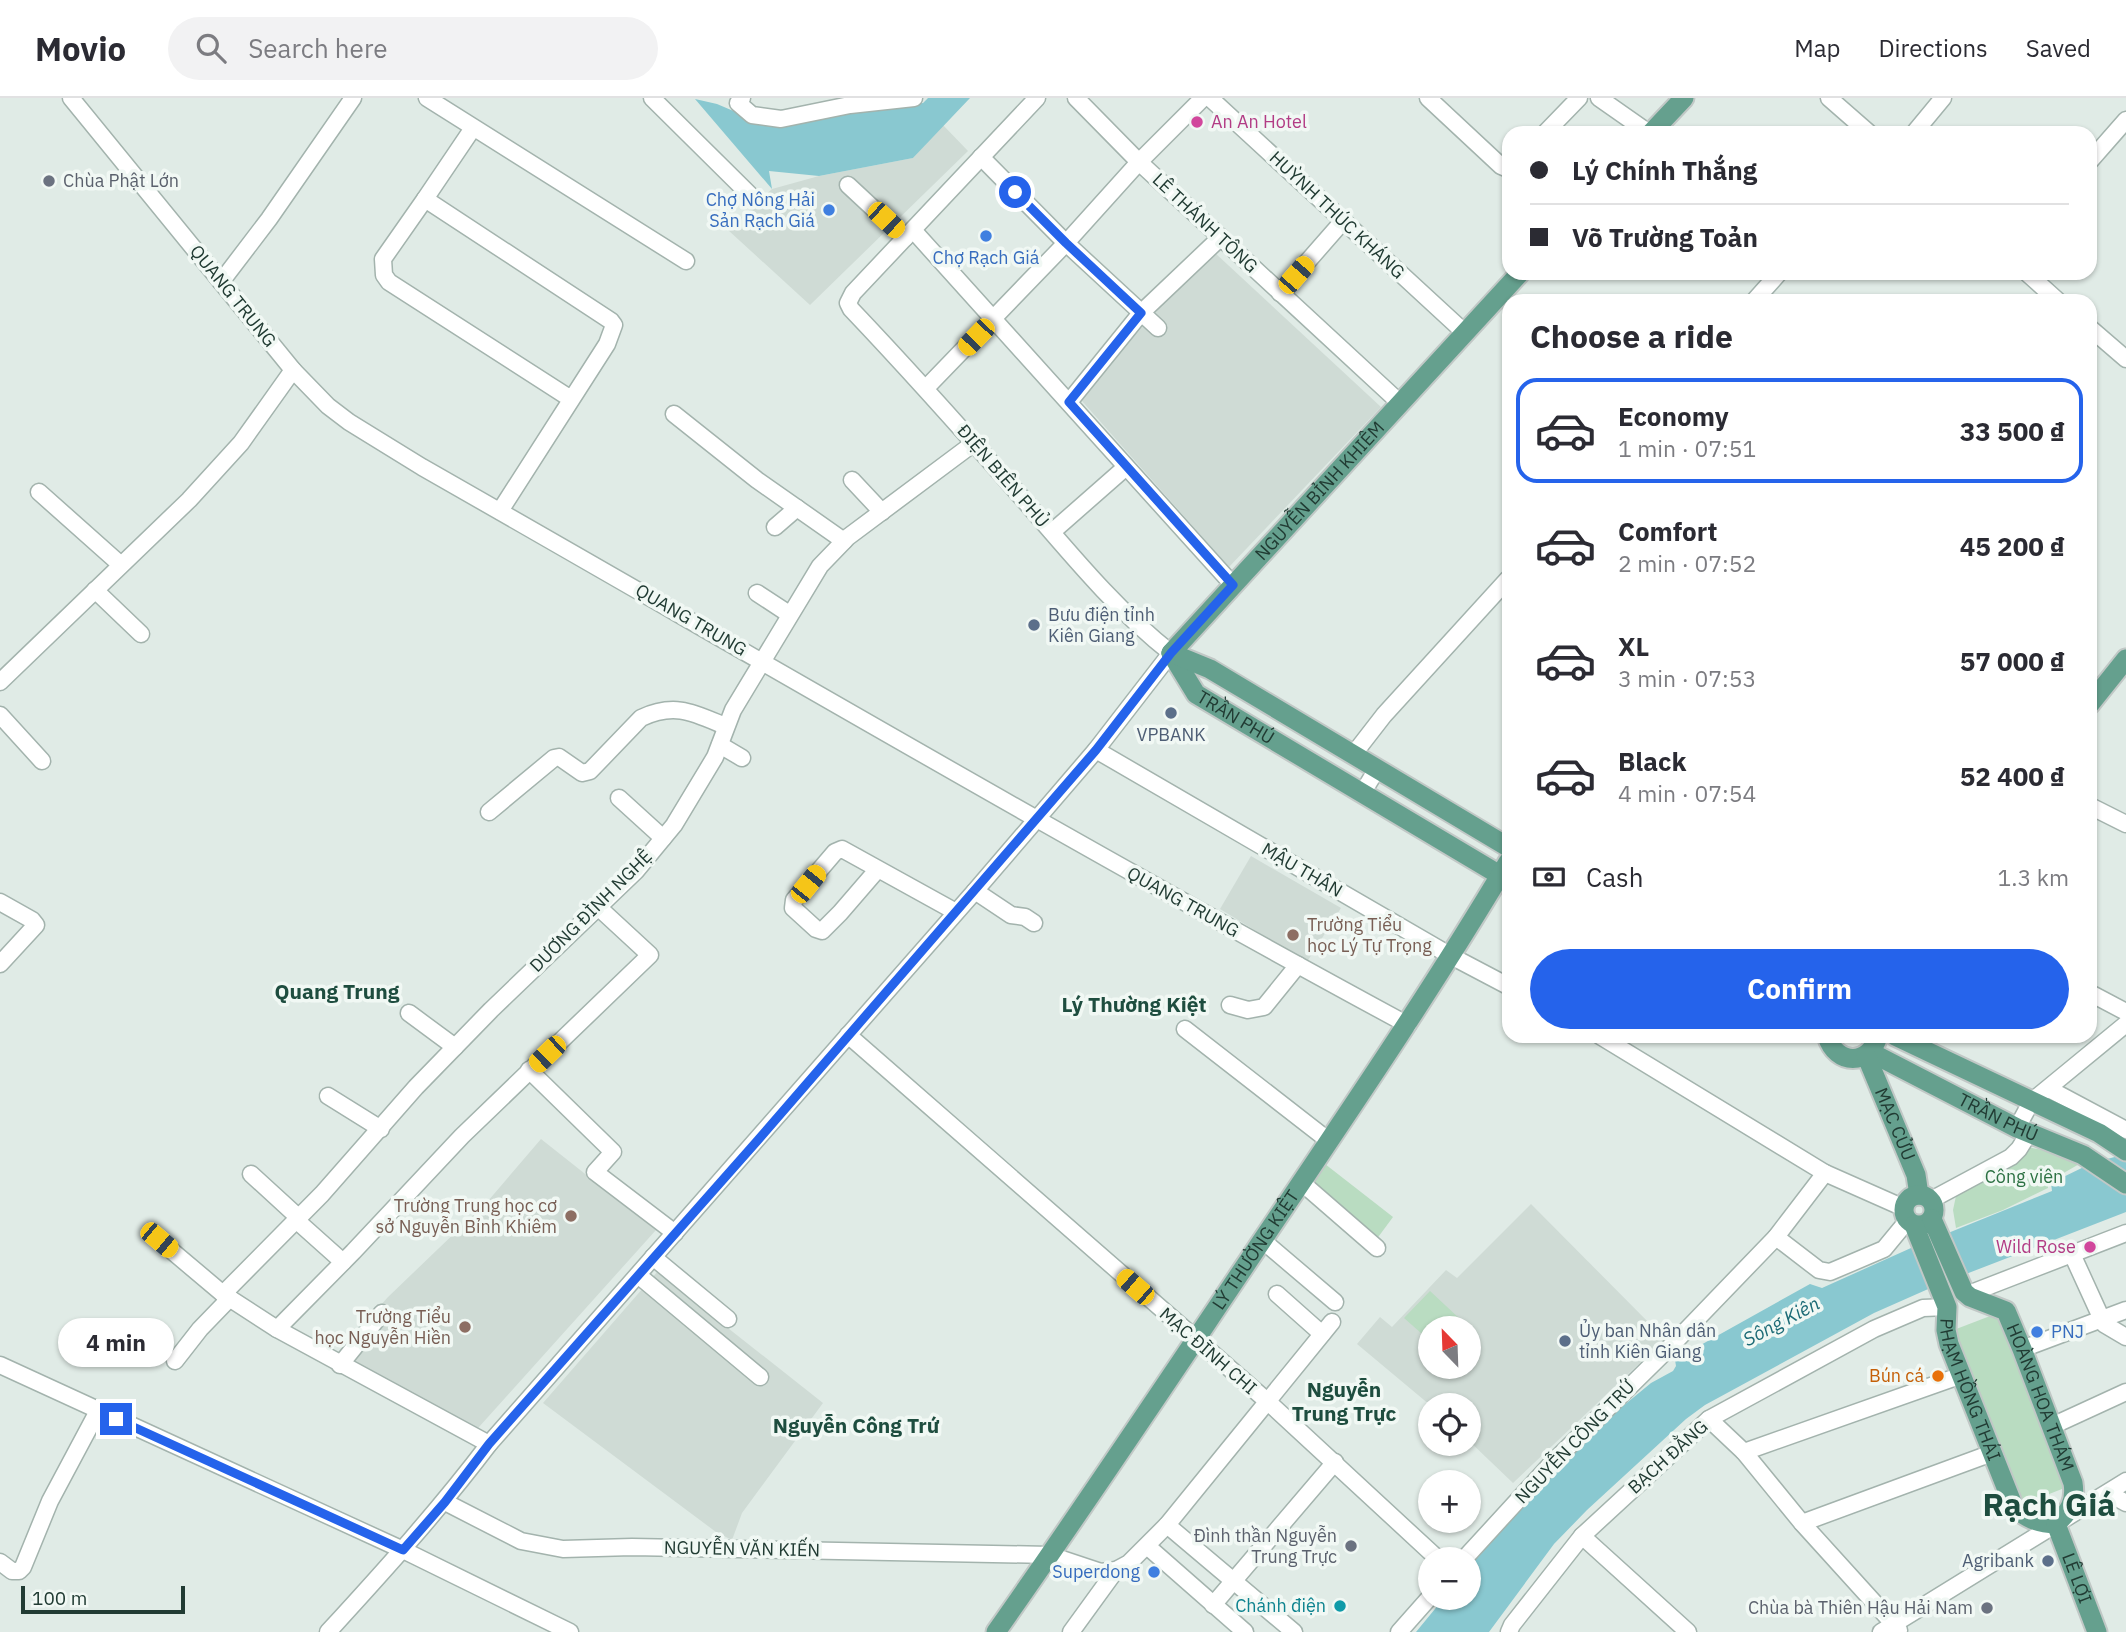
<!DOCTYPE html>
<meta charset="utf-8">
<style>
:root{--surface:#fff;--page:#f2f2f3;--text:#2b2b33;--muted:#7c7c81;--line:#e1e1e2;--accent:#2563eb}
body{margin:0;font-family:"IBM Plex Sans",sans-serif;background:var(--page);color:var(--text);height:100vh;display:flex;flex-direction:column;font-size:26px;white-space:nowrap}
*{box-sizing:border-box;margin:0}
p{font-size:23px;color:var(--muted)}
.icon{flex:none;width:38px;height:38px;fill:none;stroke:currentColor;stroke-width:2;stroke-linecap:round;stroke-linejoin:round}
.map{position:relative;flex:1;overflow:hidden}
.drawer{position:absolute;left:1502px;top:196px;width:595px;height:749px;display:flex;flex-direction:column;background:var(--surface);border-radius:21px;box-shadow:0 2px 5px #0004}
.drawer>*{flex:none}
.top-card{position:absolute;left:1502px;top:28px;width:595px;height:154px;border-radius:21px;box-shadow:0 2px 5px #0004;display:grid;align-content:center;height:154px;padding:0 28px;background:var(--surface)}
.needle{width:46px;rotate:337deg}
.tools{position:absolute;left:1418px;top:1218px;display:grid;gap:14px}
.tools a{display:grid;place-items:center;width:63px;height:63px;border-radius:50%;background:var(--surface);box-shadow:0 2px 5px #0004;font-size:35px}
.scale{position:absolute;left:21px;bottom:18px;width:164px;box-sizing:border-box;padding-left:7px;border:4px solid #213b33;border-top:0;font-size:19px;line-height:24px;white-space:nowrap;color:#213b33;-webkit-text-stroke:5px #f1f8f4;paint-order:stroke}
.end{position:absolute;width:32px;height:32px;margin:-16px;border:9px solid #2563eb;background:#fff;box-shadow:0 0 0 4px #fff}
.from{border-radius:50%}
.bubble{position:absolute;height:49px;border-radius:24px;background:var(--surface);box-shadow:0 2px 5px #0004;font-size:23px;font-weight:800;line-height:49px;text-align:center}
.car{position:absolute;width:21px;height:42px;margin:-21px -10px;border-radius:9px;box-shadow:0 0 5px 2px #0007;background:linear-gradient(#f5c518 24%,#345 0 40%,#f5c518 0 76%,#345 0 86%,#f5c518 0)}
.top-card b{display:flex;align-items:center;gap:24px;height:66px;font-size:26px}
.top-card b+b{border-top:2px solid var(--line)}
.top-card i{width:18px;height:18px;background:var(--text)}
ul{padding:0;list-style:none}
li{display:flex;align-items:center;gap:21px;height:105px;margin:0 14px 10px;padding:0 14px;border:4px solid transparent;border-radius:21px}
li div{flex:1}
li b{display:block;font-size:26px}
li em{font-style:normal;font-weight:800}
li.on{border-color:var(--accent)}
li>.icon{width:63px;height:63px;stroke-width:1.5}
h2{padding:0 28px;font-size:32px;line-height:84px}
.pay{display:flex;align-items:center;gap:18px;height:77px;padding:0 28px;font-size:26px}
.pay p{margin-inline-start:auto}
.action{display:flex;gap:14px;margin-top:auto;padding:14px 28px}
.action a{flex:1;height:80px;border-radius:42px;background:var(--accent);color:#fff;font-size:28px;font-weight:800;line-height:80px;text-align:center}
header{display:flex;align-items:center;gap:42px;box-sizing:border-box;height:98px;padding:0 35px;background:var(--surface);border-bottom:2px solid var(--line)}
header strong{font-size:33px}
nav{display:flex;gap:38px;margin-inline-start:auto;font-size:24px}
.search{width:490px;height:63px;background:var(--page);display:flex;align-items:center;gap:18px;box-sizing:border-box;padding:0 24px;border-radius:38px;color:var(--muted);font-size:26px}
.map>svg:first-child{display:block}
.built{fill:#cfdbd5;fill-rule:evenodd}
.green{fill:#b9dcc1}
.water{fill:#89c8d0}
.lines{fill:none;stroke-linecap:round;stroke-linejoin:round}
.minor-casing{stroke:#a3b3ad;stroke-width:19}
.major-casing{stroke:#c1c8c6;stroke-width:23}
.minor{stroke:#fff;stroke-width:16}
.major{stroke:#65a08e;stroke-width:19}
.route{stroke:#2563eb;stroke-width:9}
.hotel-dot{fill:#d1479c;stroke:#f1f8f4;stroke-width:2.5}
.worship-dot{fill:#6b7280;stroke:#f1f8f4;stroke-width:2.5}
.shop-dot{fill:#3f7fe0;stroke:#f1f8f4;stroke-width:2.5}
.service-dot{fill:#5c6f8a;stroke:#f1f8f4;stroke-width:2.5}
.education-dot{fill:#8d6e63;stroke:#f1f8f4;stroke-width:2.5}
.food-dot{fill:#e8710a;stroke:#f1f8f4;stroke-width:2.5}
.culture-dot{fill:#0f9aa8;stroke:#f1f8f4;stroke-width:2.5}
.labels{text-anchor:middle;stroke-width:7;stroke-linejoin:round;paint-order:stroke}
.hotel-label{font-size:18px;fill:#b23c85;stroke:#f1f8f4;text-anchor:start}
.worship-label{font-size:18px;fill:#5b616d;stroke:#f1f8f4;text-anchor:end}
.shop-label{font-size:18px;fill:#366cbe;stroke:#f1f8f4;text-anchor:end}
.street-label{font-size:18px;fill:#213b33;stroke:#f1f8f4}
.service-label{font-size:18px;fill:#4e5e75;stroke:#f1f8f4;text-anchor:start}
.education-label{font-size:18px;fill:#785e54;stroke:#f1f8f4;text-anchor:end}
.park-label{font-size:18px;fill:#2c7143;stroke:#f1f8f4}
.food-label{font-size:18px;fill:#c56008;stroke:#f1f8f4;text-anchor:end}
.culture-label{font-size:18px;fill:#0d838f;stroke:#f1f8f4;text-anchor:end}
.water-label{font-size:19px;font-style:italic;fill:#1c6b76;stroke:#f1f8f4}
.quarter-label{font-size:21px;font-weight:bold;fill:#1e4d3f;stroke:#f1f8f4}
.town-label{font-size:32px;font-weight:bold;fill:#1e4d3f;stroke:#f1f8f4}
</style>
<header>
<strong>Movio</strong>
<div class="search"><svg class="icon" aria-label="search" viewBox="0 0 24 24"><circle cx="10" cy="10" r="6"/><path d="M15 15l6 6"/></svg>Search here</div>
<nav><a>Map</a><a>Directions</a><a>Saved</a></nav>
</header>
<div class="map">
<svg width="2126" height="1534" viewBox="0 0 2126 1534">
<rect width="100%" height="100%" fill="#e0ebe6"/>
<g class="built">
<polygon points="943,27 968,53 810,207 728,132 772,91 819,78 913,60"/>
<polygon points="1214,154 1381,309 1229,469 1082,303 1081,296 1210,155"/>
<polygon points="1251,758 1341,810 1307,864 1220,811"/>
<polygon points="541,1041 656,1132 470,1339 335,1258 388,1199 488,1103"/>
<path d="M1531,1106l134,135 -152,144 -45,-43v-35h-38l-73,-61 23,-27 12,10 54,-57 11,8zM1430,1230h38v39h-38z"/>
<polygon points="657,1174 823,1305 742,1415 732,1442 716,1434 543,1305"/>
</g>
<g class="green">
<polygon points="2027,1049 2071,1057 2081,1065 2048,1084 2048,1090 2003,1112 1956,1130 1953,1112 1956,1098"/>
<polygon points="1325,1066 1393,1119 1376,1142 1311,1087"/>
<polygon points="1430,1193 1475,1235 1468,1241 1468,1230 1430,1230 1430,1243 1404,1220"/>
<polygon points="1998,1215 2067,1389 2026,1405 2021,1403 1951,1233"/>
</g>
<g class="water">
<polygon points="928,0 970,0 913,60 819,78 769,73 772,91 695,1 717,6 764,26 923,5"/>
<polygon points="2126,1056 2126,1114 1935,1188 1874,1215 1705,1307 1686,1321 1587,1412 1554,1446 1489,1534 1416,1534 1444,1500 1468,1500 1468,1470 1566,1355 1651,1285 1673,1273 1676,1268 1675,1262 1681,1258 1810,1186 1822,1190 1911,1150 2052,1093 2051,1085 2092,1065"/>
</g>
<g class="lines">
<defs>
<g id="minor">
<path d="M71,0l222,272 35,36 21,16 73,45c328,187 653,378 986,558"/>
<polyline points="427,0 686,163"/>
<polyline points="652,0 751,98"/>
<polyline points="742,0 738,5 752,17 781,21 850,7 914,0"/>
<polyline points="1076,0 1139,64 1400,305"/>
<polyline points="1210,0 1464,234"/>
<polyline points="1428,0 1501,68 1508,71"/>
<polyline points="1599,0 1649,35"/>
<polyline points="1829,0 1869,35"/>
<polyline points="1545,35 1579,0"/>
<polyline points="1914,35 1943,0"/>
<polyline points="981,59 1066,145 1158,230"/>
<polyline points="2090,63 2126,22"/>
<polyline points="848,87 905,140"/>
<polyline points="425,101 473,30"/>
<polyline points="913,132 1233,487"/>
<polyline points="2027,175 2058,203"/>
<polyline points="221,184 269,121 353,0"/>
<polyline points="1280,195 1343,123"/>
<polyline points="1754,203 1779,175"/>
<polyline points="2090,230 2126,261"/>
<polyline points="926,290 1066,145 1139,64 1203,0"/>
<polyline points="1069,304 1141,215 1221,139"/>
<polyline points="674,316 757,382 844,443"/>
<polyline points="852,382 882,414"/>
<polyline points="39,394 121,467"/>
<polyline points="500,413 607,246 614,227 611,223 425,101 383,161 384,177 389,184 571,301"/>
<polyline points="775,429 797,410"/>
<polyline points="1052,434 1126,369"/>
<polyline points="95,492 141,536"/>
<polyline points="757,495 789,516"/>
<polyline points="0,584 189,402 241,345 293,272"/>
<polyline points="0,617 42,663"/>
<polyline points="720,647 742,660"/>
<polyline points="1096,652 1451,858 1508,888"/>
<polyline points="1353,657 1384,617 1508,481"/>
<polyline points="1363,694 1377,671"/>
<polyline points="619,700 663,740"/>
<polyline points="2090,708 2126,726"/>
<path d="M489,714l65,-54 5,-1 23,16 8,-2 51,-53c34,-16 53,-5 84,8"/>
<polyline points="878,771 840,815 822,833 816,831 793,810 794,802 835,754 842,751 956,814"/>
<polyline points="975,793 1011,817 1025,819 1034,825"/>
<polyline points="0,804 32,822 36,827 0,866"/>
<polyline points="2090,895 2126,914"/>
<polyline points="1230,907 1248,912 1264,909 1298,867"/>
<polyline points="409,915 455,949"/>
<polyline points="1185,931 1329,1043"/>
<polyline points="848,937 1267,1303 1438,1461"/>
<polyline points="1600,938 1825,1075 1904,1110"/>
<polyline points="529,972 613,1054 595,1074 675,1135"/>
<polyline points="2049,991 2126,1032"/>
<polyline points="328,998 381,1031"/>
<polyline points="2017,1030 2031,1004 2126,926"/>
<polyline points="251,1076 298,1119"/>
<polyline points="1301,1084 1377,1150"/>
<polyline points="1931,1102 2011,1059 2019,1051 2029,1035"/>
<polyline points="296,1122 343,1164"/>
<polyline points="1776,1139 1819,1172 1830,1174 1884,1151 1908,1122"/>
<polyline points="159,1142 223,1196 277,1231 489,1346"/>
<polyline points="1262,1142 1335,1204"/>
<polyline points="2072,1156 2104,1226 2126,1239"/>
<polyline points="653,1159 728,1221"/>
<polyline points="638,1177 760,1279"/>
<polyline points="223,1196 322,1096 416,989 491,912 636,773 674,727 715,659 733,612 820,468 848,439 974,345"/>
<polyline points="1277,1196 1322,1236"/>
<polyline points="1966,1197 2126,1135"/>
<polyline points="277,1231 353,1154 462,1038 650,857 598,809"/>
<polyline points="2022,1251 2126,1212"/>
<polyline points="175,1263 200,1231 230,1200"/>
<polyline points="0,1267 403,1452 570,1534"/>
<polyline points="340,1267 382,1215"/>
<polyline points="1709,1321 1744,1354 1802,1425 1899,1532"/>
<polyline points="2052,1328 2126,1294"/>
<polyline points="1744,1354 1962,1277"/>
<polyline points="2108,1395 2126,1405"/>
<polyline points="445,1404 521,1443 563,1451 632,1449 1050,1457 1101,1474 1116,1472 1129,1465 1167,1427 1332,1224"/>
<polyline points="1802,1425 1992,1355"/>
<polyline points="1167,1427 1294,1534"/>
<polyline points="1582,1438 1688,1534"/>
<polyline points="1147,1448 1245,1534"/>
<polyline points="1464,1461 1551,1366 1671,1248 1776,1139 1825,1075"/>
<polyline points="0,1464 12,1473 19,1473 23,1469 50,1403 98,1313"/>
<polyline points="1213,1507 1335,1364"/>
<path d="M328,1534c56,-61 111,-122 161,-188l486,-553 121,-141 75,-97c-55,-43 -102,-101 -148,-154 -56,-64 -113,-128 -172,-190l-3,-6 5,-10 184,-195"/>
<polyline points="1071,1534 1116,1472"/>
<polyline points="1399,1534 1430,1499"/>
<polyline points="1509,1534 1512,1527 1582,1438 1709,1321 1874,1231 1923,1210 1947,1209"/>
<polyline points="1881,1534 2126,1383"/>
</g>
<g id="major">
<polyline points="1651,35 1684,0"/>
<path id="s1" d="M1171,555l349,-380"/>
<path id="s2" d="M1171,555l25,41 312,186"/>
<polyline points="1171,555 1210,571 1508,749"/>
<polyline points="2090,606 2126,561"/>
<path d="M1827,938c9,30 43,30 51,0"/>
<polyline points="1895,938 2099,1035 2126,1053"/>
<path id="s3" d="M1870,954l147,76 66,27 43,29"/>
<path id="s4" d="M1866,957l50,120 3,20"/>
<circle cx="1919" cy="1112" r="15"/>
<path id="s5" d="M1932,1121l32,73 6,5 36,14 16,38 51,134c3,19 -4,29 -17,41"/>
<path id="s6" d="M1914,1127l33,82 -1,23 3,14 64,161c12,14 25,18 43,19"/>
<path id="s7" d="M2056,1426l41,108"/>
<path id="s8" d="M996,1534c86,-122 169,-247 253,-372 88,-131 178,-262 259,-398"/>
</g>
</defs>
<use href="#minor" class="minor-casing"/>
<use href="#major" class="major-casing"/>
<use href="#minor" class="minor"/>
<use href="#major" class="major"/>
</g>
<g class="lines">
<polyline class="route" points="116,1321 403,1452 445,1404 489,1346 758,1042 1096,652 1171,555 1233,487 1069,304 1141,215 1066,145 1015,94"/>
</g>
<g class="hotel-dot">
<circle cx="1197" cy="24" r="7"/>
<circle cx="2090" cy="1149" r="7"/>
</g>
<g class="worship-dot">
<circle cx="49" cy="83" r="7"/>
<circle cx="1351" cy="1448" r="7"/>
<circle cx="1987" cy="1510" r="7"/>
</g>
<g class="shop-dot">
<circle cx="829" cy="112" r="7"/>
<circle cx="986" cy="138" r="7"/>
<circle cx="2037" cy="1234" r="7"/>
<circle cx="1154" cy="1474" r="7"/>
</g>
<g class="service-dot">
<circle cx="1034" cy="527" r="7"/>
<circle cx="1171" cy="615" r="7"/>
<circle cx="1565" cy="1243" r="7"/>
<circle cx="2048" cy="1463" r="7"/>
</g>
<g class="education-dot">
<circle cx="1293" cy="837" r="7"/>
<circle cx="571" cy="1118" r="7"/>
<circle cx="465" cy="1229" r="7"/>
</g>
<circle class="food-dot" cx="1938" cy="1278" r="7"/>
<circle class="culture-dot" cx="1340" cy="1508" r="7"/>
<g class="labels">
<g class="hotel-label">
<text x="1211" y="30">An An Hotel</text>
<text x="2076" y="1155" text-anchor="end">Wild Rose</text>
</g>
<g class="worship-label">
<text x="63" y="89" text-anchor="start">Chùa Phật Lớn</text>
<text x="1337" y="1444">Đình thần Nguyễn<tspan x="1337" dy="21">Trung Trực</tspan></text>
<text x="1973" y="1516">Chùa bà Thiên Hậu Hải Nam</text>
</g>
<g class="shop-label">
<text x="815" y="108">Chợ Nông Hải<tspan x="815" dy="21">Sản Rạch Giá</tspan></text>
<text x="986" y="166" text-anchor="middle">Chợ Rạch Giá</text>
<text x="2051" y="1240" text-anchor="start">PNJ</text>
<text x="1140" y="1480">Superdong</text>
</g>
<g class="street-label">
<text transform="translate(1337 117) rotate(43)" y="6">HUỲNH THÚC KHÁNG</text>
<text transform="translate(1205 125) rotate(43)" y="6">LÊ THÁNH TÔNG</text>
<text transform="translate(233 198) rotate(51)" y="6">QUANG TRUNG</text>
<text transform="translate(1003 378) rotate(49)" y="6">ĐIỆN BIÊN PHỦ</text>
<text dy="6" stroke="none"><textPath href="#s1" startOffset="220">NGUYỄN BỈNH KHIÊM</textPath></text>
<text transform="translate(691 522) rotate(30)" y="6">QUANG TRUNG</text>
<text dy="6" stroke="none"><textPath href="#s2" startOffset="94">TRẦN PHÚ</textPath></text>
<text transform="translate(1302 772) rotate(30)" y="6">MẬU THÂN</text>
<text transform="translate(1183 804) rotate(29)" y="6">QUANG TRUNG</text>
<text transform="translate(591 813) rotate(-45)" y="6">DƯƠNG ĐÌNH NGHỆ</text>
<text dy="6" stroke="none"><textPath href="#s3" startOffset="144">TRẦN PHÚ</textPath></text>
<text dy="6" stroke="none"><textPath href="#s4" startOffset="75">MẠC CỬU</textPath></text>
<text dy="6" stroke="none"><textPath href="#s8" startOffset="462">LÝ THƯỜNG KIỆT</textPath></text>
<text transform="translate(1208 1253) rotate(41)" y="6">MẠC ĐĨNH CHI</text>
<text dy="6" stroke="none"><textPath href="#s6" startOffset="175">PHẠM HỒNG THÁI</textPath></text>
<text dy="6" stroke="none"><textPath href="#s5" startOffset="219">HOÀNG HOA THÁM</textPath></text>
<text transform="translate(1575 1344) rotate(-46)" y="6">NGUYỄN CÔNG TRỨ</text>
<text transform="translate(1668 1359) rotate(-42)" y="6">BẠCH ĐẰNG</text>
<text transform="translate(742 1451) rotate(1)" y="6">NGUYỄN VĂN KIẾN</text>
<text dy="6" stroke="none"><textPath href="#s7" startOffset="58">LÊ LỢI</textPath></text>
</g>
<g class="service-label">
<text x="1048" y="523">Bưu điện tỉnh<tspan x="1048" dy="21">Kiên Giang</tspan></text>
<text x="1171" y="643" text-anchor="middle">VPBANK</text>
<text x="1579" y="1239">Ủy ban Nhân dân<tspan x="1579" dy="21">tỉnh Kiên Giang</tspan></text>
<text x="2034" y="1469" text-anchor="end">Agribank</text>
</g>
<g class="education-label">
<text x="1307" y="833" text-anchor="start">Trường Tiểu<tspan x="1307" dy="21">học Lý Tự Trọng</tspan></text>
<text x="557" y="1114">Trường Trung học cơ<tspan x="557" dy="21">sở Nguyễn Bỉnh Khiêm</tspan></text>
<text x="451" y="1225">Trường Tiểu<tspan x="451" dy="21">học Nguyễn Hiền</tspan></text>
</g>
<g class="park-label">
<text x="2024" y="1085">Công viên</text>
</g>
<g class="food-label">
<text x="1924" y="1284">Bún cá</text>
</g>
<g class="culture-label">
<text x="1326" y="1514">Chánh điện</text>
</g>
<g class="water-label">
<text transform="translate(1781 1223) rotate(-28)" y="7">Sông Kiên</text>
</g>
<g class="quarter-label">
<text x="337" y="901">Quang Trung</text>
<text x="1134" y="914">Lý Thường Kiệt</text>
<text x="1344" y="1299">Nguyễn<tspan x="1344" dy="24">Trung Trực</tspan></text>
<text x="856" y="1335">Nguyễn Công Trứ</text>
</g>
<g class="town-label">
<text x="2049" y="1418">Rạch Giá</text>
</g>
</g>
</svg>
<div class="tools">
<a><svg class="needle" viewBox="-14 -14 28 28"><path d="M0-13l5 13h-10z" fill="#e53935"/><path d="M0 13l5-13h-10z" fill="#7c7c81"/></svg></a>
<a><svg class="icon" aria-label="locate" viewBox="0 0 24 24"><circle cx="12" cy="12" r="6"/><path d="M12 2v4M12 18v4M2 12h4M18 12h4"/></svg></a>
<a>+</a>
<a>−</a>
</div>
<div class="scale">100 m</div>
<i class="end from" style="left:1015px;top:94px"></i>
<i class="end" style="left:116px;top:1321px"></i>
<div class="bubble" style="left:58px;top:1220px;width:116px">4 min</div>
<i class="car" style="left:886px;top:122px;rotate:133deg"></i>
<i class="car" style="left:1296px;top:177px;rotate:41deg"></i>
<i class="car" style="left:976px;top:239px;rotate:224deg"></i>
<i class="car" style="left:808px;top:786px;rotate:39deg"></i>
<i class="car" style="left:547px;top:956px;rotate:226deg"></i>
<i class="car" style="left:159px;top:1142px;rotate:130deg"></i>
<i class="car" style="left:1135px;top:1189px;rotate:311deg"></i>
<div class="top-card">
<b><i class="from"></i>Lý Chính Thắng</b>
<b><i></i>Võ Trường Toản</b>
</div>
<section class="drawer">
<h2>Choose a ride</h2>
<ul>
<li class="on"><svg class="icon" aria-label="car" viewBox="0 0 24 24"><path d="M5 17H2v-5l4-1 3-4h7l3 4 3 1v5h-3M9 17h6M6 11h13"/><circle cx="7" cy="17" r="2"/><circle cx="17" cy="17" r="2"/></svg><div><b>Economy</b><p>1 min · 07:51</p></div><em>33 500 ₫</em></li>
<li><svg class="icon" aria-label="car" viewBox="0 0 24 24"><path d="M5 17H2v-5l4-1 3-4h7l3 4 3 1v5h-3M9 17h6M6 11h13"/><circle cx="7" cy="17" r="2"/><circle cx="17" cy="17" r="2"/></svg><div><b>Comfort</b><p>2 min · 07:52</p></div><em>45 200 ₫</em></li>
<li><svg class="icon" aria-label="car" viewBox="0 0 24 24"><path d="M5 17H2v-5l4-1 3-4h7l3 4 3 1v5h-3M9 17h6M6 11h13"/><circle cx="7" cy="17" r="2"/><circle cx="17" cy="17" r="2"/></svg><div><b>XL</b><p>3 min · 07:53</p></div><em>57 000 ₫</em></li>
<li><svg class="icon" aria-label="car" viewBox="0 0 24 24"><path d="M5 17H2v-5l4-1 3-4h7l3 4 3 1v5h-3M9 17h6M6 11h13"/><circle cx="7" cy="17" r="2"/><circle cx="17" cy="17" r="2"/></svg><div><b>Black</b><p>4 min · 07:54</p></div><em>52 400 ₫</em></li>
</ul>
<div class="pay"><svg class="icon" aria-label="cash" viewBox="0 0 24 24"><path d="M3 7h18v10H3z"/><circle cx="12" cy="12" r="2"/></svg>Cash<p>1.3 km</p></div>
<div class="action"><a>Confirm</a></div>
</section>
</div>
